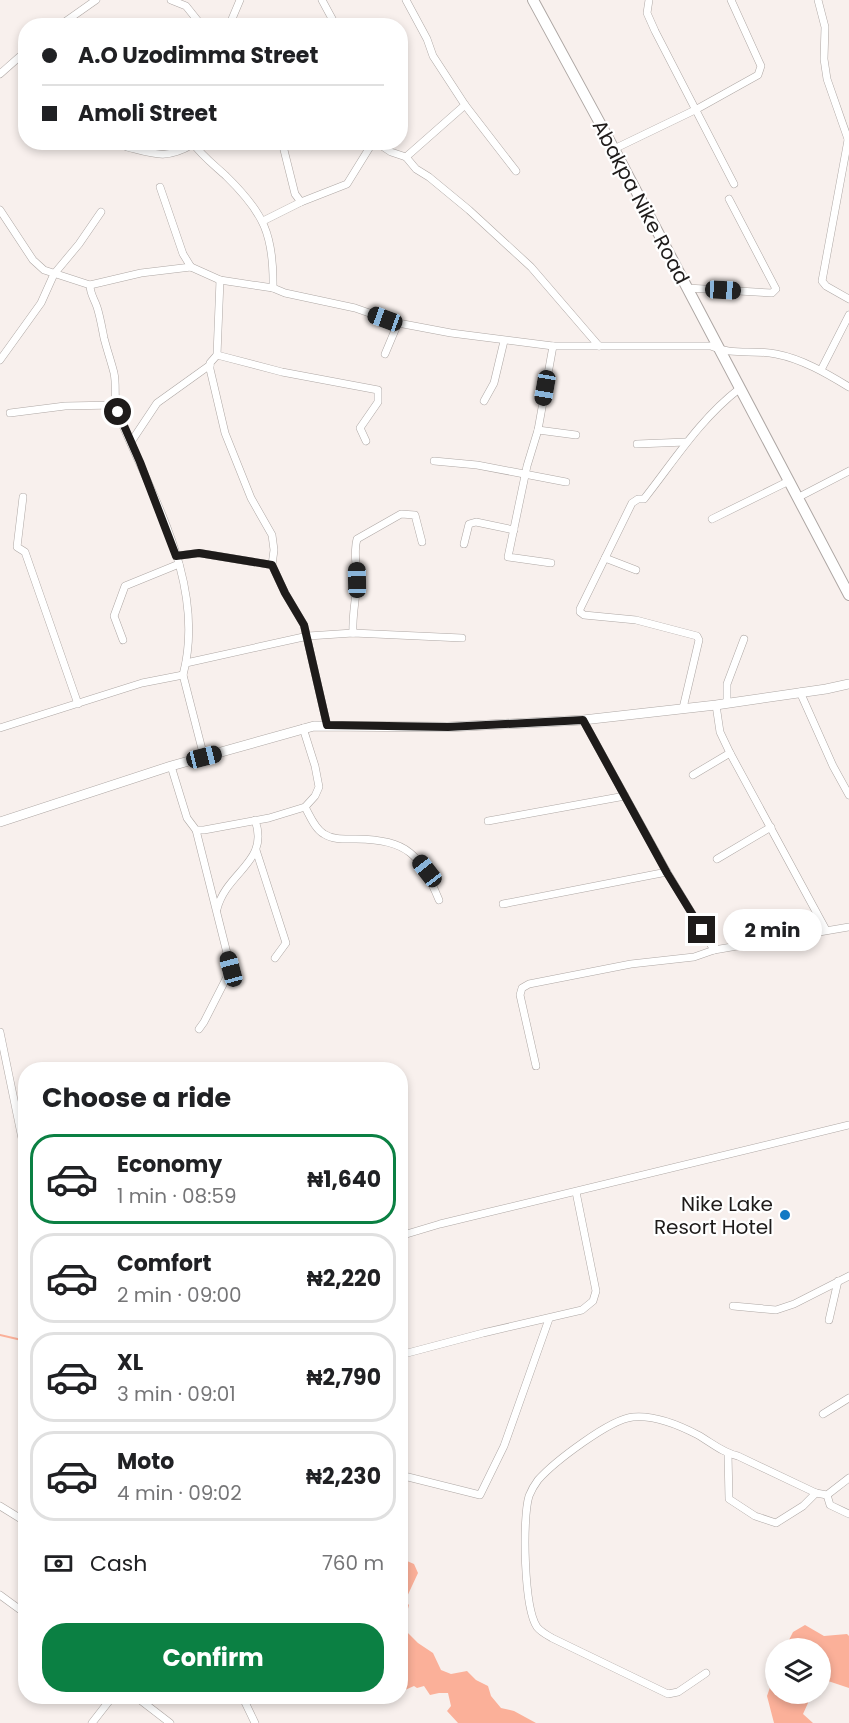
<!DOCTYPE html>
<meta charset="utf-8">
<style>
:root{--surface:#fff;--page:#f6f6f6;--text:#202124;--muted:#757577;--line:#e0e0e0;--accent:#0b8043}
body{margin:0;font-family:Poppins,sans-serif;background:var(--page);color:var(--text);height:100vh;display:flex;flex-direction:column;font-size:22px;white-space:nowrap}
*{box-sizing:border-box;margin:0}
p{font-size:20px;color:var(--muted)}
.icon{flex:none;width:33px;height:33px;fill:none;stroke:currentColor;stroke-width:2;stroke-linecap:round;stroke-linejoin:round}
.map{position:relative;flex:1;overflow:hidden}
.panel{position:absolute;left:18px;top:1062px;width:390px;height:642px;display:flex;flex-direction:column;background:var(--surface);border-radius:24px;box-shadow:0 3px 9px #0003}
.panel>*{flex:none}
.banner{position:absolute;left:18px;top:18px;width:390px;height:132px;border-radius:24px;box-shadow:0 3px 9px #0003;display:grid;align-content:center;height:132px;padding:0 24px;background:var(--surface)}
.buttons{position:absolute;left:765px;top:1638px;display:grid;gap:12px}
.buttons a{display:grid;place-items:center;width:66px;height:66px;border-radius:50%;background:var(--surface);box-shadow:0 3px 9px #0003;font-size:30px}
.end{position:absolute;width:27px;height:27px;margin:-14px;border:8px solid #1e1b1a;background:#fff;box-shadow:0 0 0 3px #fff}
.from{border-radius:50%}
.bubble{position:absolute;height:42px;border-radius:21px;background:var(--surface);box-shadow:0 3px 9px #0003;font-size:20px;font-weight:700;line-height:42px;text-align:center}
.car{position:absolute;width:18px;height:36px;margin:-18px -9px;border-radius:8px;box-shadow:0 0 4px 2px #0007;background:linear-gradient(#222 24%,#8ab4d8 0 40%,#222 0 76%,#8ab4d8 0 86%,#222 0)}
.banner b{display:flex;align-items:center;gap:21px;height:57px;font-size:22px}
.banner b+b{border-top:2px solid var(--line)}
.banner i{width:15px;height:15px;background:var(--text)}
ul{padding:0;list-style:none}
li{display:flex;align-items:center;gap:18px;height:90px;margin:0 12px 9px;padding:0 12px;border:3px solid var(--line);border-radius:24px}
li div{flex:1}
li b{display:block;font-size:22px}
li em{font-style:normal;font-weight:700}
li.current{border-color:var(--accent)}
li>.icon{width:54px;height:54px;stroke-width:1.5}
h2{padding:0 24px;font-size:27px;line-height:72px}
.pay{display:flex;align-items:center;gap:15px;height:66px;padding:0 24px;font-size:22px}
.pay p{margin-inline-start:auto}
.cta{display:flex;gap:12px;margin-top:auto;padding:12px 24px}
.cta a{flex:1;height:69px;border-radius:24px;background:var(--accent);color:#fff;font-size:24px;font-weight:700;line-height:69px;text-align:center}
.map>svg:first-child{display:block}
.water{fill:#fbb099}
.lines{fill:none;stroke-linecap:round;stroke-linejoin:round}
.stream{stroke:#fbb099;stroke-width:2}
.minor-casing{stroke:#aea7a4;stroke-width:8}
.secondary-casing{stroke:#aea7a4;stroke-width:10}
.primary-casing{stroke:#aea7a4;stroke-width:12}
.minor{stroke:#fff;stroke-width:7}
.secondary{stroke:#fff;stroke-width:9}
.primary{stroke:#fff;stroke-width:10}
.route{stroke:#1e1b1a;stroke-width:8}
.poi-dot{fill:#1279c4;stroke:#fff;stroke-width:2}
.labels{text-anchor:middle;stroke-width:4.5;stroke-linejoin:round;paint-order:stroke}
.street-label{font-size:20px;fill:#1e1b1a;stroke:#fff}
.poi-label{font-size:20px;fill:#1e1b1a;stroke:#fff;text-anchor:end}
</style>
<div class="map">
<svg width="849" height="1723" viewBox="0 0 849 1723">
<rect width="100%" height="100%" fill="#f8f0ed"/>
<g class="water">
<polygon points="400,1558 414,1564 418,1573 405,1601 409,1605 403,1628 418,1643 433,1653 441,1670 451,1674 467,1671 476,1680 488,1686 491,1696 501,1708 514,1711 536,1723 458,1723 447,1711 451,1706 448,1693 439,1693 430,1695 424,1686 417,1688 414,1686 405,1690 401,1686"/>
<polygon points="805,1625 824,1636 847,1634 849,1636 849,1688 822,1679 821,1681 820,1648 785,1648 793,1632"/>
<polygon points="775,1673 776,1694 803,1694 802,1698 807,1699 808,1703 803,1714 813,1723 774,1723 767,1696"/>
</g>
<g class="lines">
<polyline class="stream" points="0,1335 26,1341"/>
<defs>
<g id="minor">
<polyline points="171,0 186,6 202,26"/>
<polyline points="322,0 336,26"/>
<polyline points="649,0 647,13 655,31 734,184"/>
<polyline points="818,0 825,27 824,59 827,79 849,142"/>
<polyline points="59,26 96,0"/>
<polyline points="229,26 240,0"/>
<polyline points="0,74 26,51"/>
<polyline points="465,105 516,171"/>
<polyline points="848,140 822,281 826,286 849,299"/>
<path d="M192,142c9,13 22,23 34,34 38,37 48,59 47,112"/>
<polyline points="376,142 391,152 406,157 465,105 433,56 427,39 406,0"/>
<path d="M127,147c27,7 39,13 66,-3"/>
<polyline points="614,149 697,109 758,75 761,66 731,0"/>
<polyline points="406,157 416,169 429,177 469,210 531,267 599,346"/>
<polyline points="160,187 183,254 191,267"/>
<polyline points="301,202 347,184 373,142"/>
<path d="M0,210l33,50 11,10 46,15c0,9 4,13 7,22 3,9 5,21 7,31 3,12 7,23 10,35 3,14 -1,28 4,41 33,81 89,170 65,261l21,82"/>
<polyline points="263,221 301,202 295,194 282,142"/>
<polyline points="220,280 217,355 210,363 210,369 225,433 251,498 272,535 274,550 272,565"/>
<path d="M90,285l51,-12 50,-6 29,13 53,8 12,5 70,15 43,15 53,10 102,13h158c22,10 41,3 65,8 26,5 50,19 73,33"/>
<polyline points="687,288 772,293 776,289 729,199"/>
<polyline points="385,354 398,323"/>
<polyline points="217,355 282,372 378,390 378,402 360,428 366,441"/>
<polyline points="0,360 41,303 54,274 79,244 101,212"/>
<polyline points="821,370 849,315"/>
<polyline points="484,401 494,383 504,341"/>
<polyline points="10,413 65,406 115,405"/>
<polyline points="538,430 576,435"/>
<polyline points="131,442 157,403 210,365"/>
<polyline points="637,444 686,442"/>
<polyline points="434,461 477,465 566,482"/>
<polyline points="23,497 17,547 25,552 78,704"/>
<polyline points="799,497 849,471"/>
<polyline points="712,519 789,481"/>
<polyline points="464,544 469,524 476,522 514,530"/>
<polyline points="176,556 199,553 272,565 285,593 304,625 327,725"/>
<polyline points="605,558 636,570"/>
<polyline points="551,563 508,557 527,466 538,430 553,346"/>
<path d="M353,633c-1,-18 3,-34 4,-52 0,-13 -4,-29 0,-42l44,-25 14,1 7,27"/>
<polyline points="123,640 114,616 125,586 179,564"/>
<polyline points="186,663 308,636 353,633 462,638"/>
<polyline points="800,692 833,766 849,795"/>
<polyline points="727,703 727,684 744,639"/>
<polyline points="716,705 720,732 730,753 826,930"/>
<path d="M683,708l16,-68 -2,-4 -61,-16 -52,-5 -4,-3v-3l52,-106 6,-4h6c30,-38 56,-80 95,-110"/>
<polyline points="583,720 667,872 714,950"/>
<polyline points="0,728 142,683 183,675"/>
<polyline points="171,766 187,818 196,830 204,830 269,818 305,807 315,796 319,787 315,766 303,728"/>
<polyline points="693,775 730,753"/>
<path d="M305,807c5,9 10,22 19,27 9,6 21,5 32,5 52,1 64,15 83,61"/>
<polyline points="488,821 625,796"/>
<polyline points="196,830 231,969 204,1022 199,1029"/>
<polyline points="256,850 286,943 275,958"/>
<polyline points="717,859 771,827"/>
<polyline points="503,904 667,872"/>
<path d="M217,909c10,-38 53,-47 38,-89"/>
<polyline points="0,1032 26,1158"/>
<polyline points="536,1066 520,995 522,988 529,984 631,964 694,957 714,950 849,927"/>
<polyline points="400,1236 440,1224 849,1125"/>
<polyline points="733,1306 776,1310 794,1304 849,1276"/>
<polyline points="829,1320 838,1281"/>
<polyline points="400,1355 483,1333 582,1310 593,1301 596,1291 576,1192"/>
<polyline points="823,1414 849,1398"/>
<polyline points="728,1454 729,1499 755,1516 776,1523 803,1506 816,1493"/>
<polyline points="400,1475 480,1495 504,1446 549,1319"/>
<polyline points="827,1495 830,1505 849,1514"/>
<polyline points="0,1506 26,1522"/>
<polyline points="0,1595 26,1614"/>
<path d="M706,1673l-28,19 -10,2 -116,-56c-5,-3 -11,-6 -15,-11 -13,-19 -15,-108 -8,-131 2,-5 6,-12 9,-16 16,-18 72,-61 95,-63 21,-2 46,8 65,18 14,8 25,18 40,21l78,37 11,2 22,-17"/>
<polyline points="135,1696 170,1723"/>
<polyline points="242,1696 255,1723"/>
<polyline points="92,1723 113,1696"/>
</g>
<polyline id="secondary" points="0,822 171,766 314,726 448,727 583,720 716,705 826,689 849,684"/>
<polyline id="primary" points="533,0 614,149 849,595"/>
</defs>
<use href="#minor" class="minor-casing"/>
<use href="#secondary" class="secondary-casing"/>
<use href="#primary" class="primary-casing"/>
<use href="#minor" class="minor"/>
<use href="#secondary" class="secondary"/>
<use href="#primary" class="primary"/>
</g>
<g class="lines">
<polyline class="route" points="118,412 140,462 176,556 199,553 272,565 285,593 304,625 327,725 448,727 583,720 667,873 702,930"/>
</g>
<circle class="poi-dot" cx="785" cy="1215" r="6"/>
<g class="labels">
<g class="street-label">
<text transform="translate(641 202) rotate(62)" y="7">Abakpa Nike Road</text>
</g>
<g class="poi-label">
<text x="773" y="1211">Nike Lake<tspan x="773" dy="23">Resort Hotel</tspan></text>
</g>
</g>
</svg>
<div class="buttons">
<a><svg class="icon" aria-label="layers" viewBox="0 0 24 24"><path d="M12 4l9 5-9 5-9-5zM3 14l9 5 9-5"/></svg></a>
</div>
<i class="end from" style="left:118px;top:412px"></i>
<i class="end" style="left:702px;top:930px"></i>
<div class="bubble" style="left:723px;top:909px;width:99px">2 min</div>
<i class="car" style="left:723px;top:290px;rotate:93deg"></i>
<i class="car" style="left:385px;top:319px;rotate:290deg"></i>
<i class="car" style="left:545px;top:388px;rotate:190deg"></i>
<i class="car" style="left:357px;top:580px;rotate:359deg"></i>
<i class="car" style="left:204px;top:757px;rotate:76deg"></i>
<i class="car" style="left:427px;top:871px;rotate:322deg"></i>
<i class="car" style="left:231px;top:969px;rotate:345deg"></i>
<div class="banner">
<b><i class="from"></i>A.O Uzodimma Street</b>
<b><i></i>Amoli Street</b>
</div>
<section class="panel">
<h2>Choose a ride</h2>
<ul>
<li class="current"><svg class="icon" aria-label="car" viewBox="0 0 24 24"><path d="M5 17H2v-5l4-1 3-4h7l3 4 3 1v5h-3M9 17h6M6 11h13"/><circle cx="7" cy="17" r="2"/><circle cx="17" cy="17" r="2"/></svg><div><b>Economy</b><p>1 min · 08:59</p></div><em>₦1,640</em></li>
<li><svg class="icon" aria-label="car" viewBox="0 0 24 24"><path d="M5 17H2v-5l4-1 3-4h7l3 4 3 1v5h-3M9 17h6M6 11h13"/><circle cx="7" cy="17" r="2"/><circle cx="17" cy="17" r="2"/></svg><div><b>Comfort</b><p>2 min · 09:00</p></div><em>₦2,220</em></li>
<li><svg class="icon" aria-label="car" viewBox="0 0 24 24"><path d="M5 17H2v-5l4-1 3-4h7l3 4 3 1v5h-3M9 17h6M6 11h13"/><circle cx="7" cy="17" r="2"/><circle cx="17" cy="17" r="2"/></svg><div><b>XL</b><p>3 min · 09:01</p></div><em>₦2,790</em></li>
<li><svg class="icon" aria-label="car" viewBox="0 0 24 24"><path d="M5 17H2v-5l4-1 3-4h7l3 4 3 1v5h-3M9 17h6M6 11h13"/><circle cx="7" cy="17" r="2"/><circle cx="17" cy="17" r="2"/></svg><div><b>Moto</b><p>4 min · 09:02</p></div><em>₦2,230</em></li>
</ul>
<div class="pay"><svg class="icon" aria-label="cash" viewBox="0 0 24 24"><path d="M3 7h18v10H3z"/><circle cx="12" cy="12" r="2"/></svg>Cash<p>760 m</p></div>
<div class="cta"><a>Confirm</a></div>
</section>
</div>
